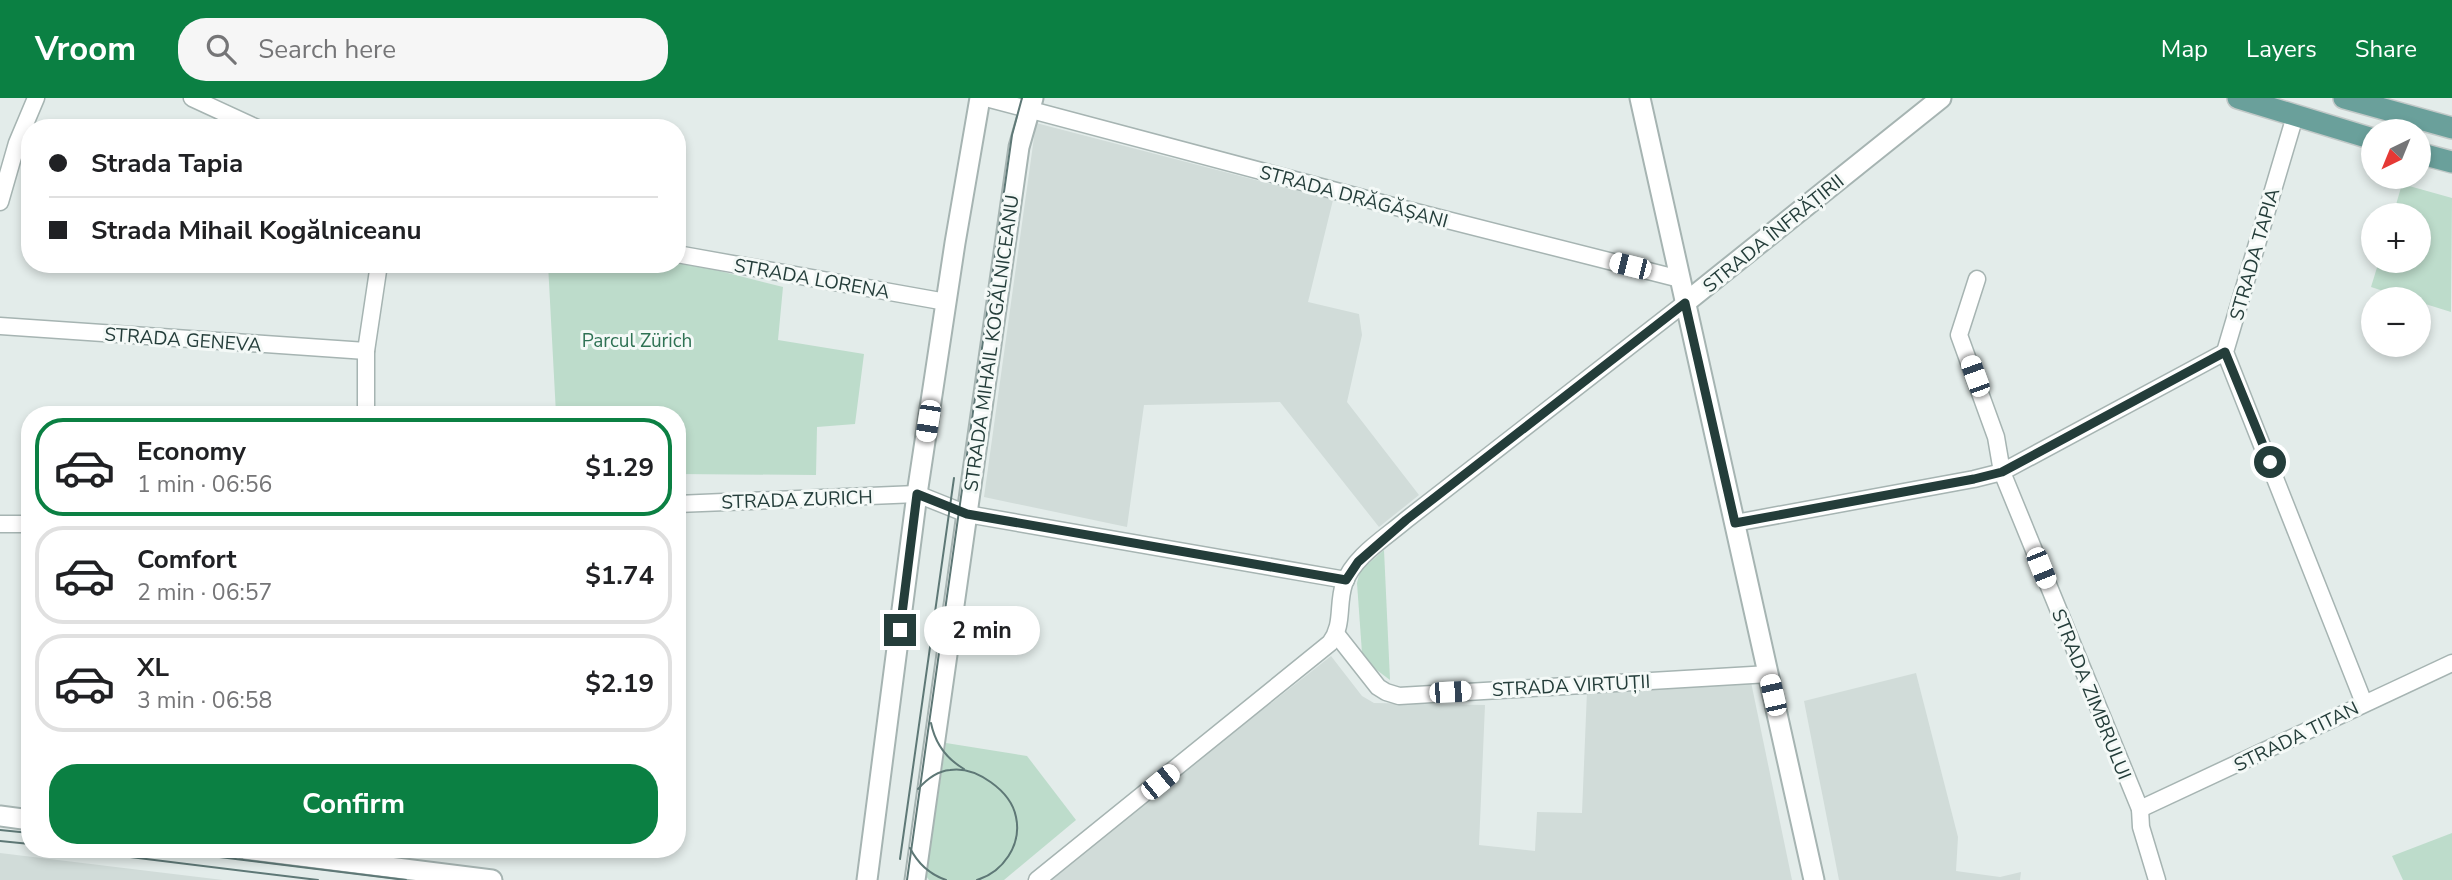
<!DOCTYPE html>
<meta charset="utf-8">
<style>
:root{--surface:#fff;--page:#f6f6f6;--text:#202124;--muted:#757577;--line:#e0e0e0;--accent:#0b8043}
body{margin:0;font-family:"Nunito Sans",sans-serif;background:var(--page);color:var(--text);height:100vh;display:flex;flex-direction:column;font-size:26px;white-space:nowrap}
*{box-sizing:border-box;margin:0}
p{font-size:23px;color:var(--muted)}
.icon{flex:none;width:38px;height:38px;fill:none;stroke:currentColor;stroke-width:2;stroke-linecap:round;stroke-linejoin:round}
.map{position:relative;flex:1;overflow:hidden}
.sheet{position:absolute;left:21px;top:308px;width:665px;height:452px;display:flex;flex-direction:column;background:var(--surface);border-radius:28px;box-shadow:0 4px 10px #0003}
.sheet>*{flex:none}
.top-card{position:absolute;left:21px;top:21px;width:665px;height:154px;border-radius:28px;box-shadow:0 4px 10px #0003;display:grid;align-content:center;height:154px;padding:0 28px;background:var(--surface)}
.needle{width:46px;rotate:223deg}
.controls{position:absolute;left:2361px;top:21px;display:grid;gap:14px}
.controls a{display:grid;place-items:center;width:70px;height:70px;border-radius:50%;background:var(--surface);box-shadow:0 4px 10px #0003;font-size:35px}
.end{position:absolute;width:32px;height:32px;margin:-16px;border:9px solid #243d3a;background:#fff;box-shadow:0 0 0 4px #fff}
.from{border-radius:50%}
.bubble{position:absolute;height:49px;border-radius:24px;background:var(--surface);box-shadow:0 4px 10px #0003;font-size:23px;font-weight:700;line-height:49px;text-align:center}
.car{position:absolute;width:21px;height:42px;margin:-21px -10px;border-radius:9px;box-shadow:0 0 5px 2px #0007;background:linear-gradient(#fff 24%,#345 0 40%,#fff 0 76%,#345 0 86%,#fff 0)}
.top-card b{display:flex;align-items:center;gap:24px;height:66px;font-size:26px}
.top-card b+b{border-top:2px solid var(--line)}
.top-card i{width:18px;height:18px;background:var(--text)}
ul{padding:12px 0 0;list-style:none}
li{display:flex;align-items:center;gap:21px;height:98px;margin:0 14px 10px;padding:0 14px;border:4px solid var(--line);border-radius:28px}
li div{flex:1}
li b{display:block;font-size:26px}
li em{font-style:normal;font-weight:700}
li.on{border-color:var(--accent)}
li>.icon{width:63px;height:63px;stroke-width:1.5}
.cta{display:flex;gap:14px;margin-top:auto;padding:14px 28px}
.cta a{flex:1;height:80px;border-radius:28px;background:var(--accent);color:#fff;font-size:28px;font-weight:700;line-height:80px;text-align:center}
header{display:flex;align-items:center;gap:42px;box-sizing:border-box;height:98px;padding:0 35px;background:var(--accent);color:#fff}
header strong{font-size:33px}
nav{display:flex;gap:38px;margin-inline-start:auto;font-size:24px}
.search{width:490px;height:63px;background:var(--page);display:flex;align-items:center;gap:18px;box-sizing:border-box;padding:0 24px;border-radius:28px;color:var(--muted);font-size:26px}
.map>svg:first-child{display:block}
.built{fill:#d1dcd9}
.green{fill:#bddccb}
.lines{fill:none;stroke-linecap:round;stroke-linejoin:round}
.minor-casing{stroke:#a6b4b2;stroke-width:19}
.tertiary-casing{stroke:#a6b4b2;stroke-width:23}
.primary-casing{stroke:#c2c9c8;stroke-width:24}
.minor{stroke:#fff;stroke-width:16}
.tertiary{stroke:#fff;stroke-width:19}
.primary{stroke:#6aa09b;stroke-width:21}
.tram{stroke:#5e7876;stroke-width:2}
.route{stroke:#243d3a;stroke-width:9}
.labels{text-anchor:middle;stroke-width:6;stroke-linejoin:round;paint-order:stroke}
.street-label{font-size:19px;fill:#243d3a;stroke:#f4f9f7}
.park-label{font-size:19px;fill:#2f7254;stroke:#f4f9f7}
</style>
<header>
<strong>Vroom</strong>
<div class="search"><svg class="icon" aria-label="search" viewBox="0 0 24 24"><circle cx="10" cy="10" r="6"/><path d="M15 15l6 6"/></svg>Search here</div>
<nav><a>Map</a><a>Layers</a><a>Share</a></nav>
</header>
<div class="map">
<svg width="2452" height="782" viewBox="0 0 2452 782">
<rect width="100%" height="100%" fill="#e3ecea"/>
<g class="built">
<polygon points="1036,25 1333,102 1308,204 1359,216 1362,237 1347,304 1419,397 1379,429 1280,304 1144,307 1127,429 984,399"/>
<polygon points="1331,558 1362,598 1374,605 1485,607 1479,747 1535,753 1537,714 1582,715 1587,593 1751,584 1792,782 1046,782"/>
<polygon points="1916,575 1958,739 1956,773 2000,779 2021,774 2020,782 1839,782 1804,603"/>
<polygon points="0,755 223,782 0,782"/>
</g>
<g class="green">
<polygon points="2402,86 2452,100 2451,214 2419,204 2418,201 2408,201 2371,189 2379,163 2418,163 2418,117 2393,117"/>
<polygon points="677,165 716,172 783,189 778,242 864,256 855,326 817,329 816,377 677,376 677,317 595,317 593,311 556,316 548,166"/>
<polygon points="1384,452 1390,582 1374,570 1362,555 1357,485 1360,473"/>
<polygon points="946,645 1027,658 1076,722 1004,782 929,782 926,778"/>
<polygon points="2452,735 2452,782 2403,782 2392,758"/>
</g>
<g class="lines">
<defs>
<g id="minor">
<polyline points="192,0 257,30"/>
<polyline points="986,0 1404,111 1680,181"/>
<polyline points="2295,18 2225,254 2364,605"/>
<polyline points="0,104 17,45 36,0"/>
<polyline points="677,156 946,204"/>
<polyline points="1977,181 1959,237 1996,339 2002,374 2140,711 2141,729 2157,782"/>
<polyline points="0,228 366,253"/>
<polyline points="366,317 366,253 379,166"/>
<polyline points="677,406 917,396 967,416 1346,482"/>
<polyline points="1735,425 1974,381 2002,374 2225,254"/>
<polyline points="0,426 30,426"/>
<polyline points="1337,537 1378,589 1386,594 1399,598 1769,576"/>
<polyline points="2140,711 2452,565"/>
<polyline points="352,765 352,751"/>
<path d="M1037,782l293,-237c14,-18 7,-38 14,-59 9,-27 41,-46 62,-64l279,-217"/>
</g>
<g id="tertiary">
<polyline points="1640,0 1814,782"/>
<polyline points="1685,205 1941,0"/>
<polyline points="0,718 30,722"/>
<polyline points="245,751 492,782"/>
<polyline points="867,782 917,396 955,145 980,0"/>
<polyline points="915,782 1019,49 1033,0"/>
</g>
<g id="primary">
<polyline points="2238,0 2373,41"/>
<polyline points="2344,0 2452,30"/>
<polyline points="2418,55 2452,64"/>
</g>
</defs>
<use href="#minor" class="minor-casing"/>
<use href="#tertiary" class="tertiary-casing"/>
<use href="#primary" class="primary-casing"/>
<use href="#minor" class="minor"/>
<use href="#tertiary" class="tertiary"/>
<use href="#primary" class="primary"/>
<g class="tram">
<path d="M931,625c4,20 16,36 33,46"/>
<path d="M918,691c8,-9 20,-18 32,-19 26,-4 61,21 66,47 6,28 -13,55 -39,63"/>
<polyline points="0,732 30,735"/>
<polyline points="0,743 30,746"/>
<path d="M910,750c8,16 19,26 36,32"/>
<polyline points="65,751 318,782"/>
<polyline points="154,751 406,782"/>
<polyline points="900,761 954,380"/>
<polyline points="907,782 1012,37 1022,0"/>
</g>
</g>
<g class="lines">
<polyline class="route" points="900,532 917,396 967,416 1346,482 1358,464 1406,422 1685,205 1735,425 1974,381 2002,374 2225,254 2270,364"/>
</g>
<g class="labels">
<g class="street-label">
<text transform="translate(1354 98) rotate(15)" y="7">STRADA DRĂGĂȘANI</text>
<text transform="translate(1773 135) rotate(-39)" y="7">STRADA ÎNFRĂȚIRII</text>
<text transform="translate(2254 156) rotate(-74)" y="7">STRADA TAPIA</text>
<text transform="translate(812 180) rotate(10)" y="7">STRADA LORENA</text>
<text transform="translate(183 241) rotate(4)" y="7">STRADA GENEVA</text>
<text transform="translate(991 245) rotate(-82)" y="7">STRADA MIHAIL KOGĂLNICEANU</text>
<text transform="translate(797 401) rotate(-2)" y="7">STRADA ZURICH</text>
<text transform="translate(1571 587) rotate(-3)" y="7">STRADA VIRTUȚII</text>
<text transform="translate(2092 596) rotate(68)" y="7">STRADA ZIMBRULUI</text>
<text transform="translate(2296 638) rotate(-26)" y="7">STRADA TITAN</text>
</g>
<g class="park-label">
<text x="637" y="249">Parcul Zürich</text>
</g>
</g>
</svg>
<div class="controls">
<a><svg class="needle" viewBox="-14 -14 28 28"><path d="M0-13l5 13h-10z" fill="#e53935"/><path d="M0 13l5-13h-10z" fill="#757577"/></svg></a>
<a>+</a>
<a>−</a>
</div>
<i class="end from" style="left:2270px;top:364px"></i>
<i class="end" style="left:900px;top:532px"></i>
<div class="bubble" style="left:924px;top:508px;width:116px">2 min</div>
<i class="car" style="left:1630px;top:168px;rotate:284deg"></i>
<i class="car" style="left:1975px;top:278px;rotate:340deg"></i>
<i class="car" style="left:928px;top:323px;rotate:189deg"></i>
<i class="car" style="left:2041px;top:470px;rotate:158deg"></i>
<i class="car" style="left:1450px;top:594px;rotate:87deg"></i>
<i class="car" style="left:1773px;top:597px;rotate:347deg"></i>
<i class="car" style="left:1160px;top:684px;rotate:51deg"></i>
<div class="top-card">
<b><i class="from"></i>Strada Tapia</b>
<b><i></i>Strada Mihail Kogălniceanu</b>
</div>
<section class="sheet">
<ul>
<li class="on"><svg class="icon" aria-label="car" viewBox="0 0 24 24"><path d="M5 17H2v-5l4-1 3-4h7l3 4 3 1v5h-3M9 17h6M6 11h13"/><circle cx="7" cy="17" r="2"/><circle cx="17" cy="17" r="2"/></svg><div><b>Economy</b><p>1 min · 06:56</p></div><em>$1.29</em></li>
<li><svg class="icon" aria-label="car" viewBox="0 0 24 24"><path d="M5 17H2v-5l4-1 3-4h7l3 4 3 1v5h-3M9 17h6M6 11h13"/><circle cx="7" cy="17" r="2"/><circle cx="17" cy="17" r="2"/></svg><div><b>Comfort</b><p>2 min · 06:57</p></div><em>$1.74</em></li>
<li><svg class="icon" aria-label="car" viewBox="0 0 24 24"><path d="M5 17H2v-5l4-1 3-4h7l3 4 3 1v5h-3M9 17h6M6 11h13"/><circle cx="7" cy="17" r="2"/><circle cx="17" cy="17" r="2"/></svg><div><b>XL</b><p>3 min · 06:58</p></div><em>$2.19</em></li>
</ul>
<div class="cta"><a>Confirm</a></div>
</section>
</div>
